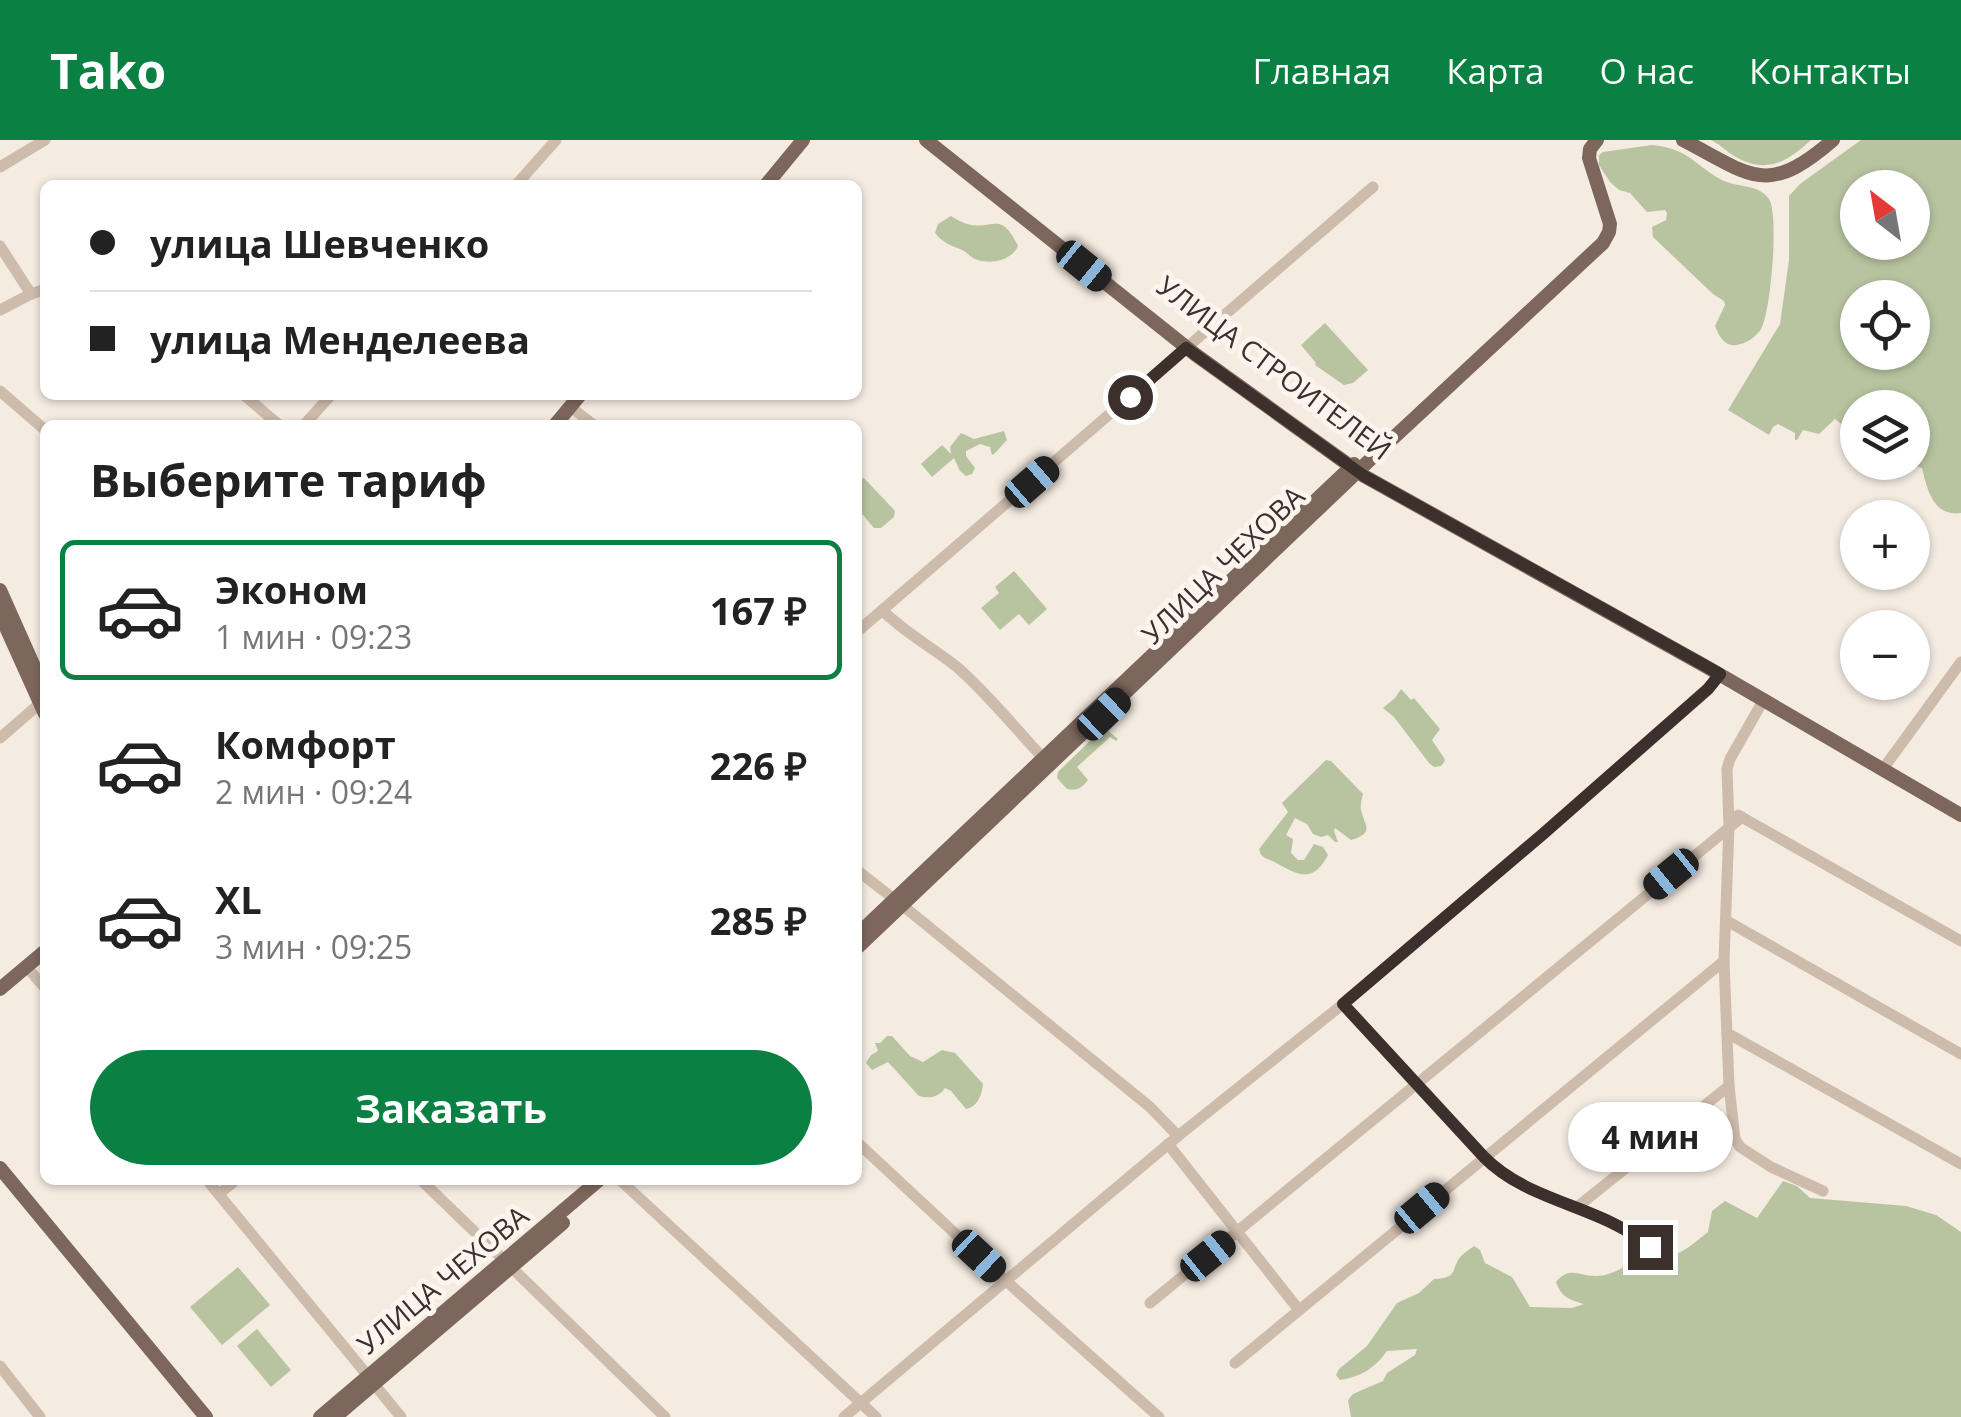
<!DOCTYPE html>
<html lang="ru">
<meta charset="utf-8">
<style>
:root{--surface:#fff;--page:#f6f6f6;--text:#222;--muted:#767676;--line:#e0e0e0;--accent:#0b8043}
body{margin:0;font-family:"Open Sans",sans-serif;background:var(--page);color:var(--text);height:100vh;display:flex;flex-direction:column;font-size:38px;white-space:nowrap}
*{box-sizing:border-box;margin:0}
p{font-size:32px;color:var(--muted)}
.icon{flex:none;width:55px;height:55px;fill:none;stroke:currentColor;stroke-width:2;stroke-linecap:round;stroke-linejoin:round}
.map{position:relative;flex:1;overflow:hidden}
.panel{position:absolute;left:40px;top:280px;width:822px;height:765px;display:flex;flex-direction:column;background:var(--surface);border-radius:15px;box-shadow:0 2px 8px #0004}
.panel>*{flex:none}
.top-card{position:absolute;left:40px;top:40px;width:822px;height:220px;border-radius:15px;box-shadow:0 2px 8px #0004;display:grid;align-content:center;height:220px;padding:0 50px;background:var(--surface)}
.needle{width:65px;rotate:329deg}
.buttons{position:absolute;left:1840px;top:30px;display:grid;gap:20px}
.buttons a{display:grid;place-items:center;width:90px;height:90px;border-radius:50%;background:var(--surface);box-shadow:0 2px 8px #0004;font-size:50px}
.end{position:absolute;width:45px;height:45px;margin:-22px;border:12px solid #3b302b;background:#fff;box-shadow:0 0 0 5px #fff}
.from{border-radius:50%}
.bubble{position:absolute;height:70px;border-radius:35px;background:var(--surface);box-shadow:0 2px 8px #0004;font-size:32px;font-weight:700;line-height:70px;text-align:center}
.car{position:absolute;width:30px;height:60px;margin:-30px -15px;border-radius:12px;box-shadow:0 0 8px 2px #0007;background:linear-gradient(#222 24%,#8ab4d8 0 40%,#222 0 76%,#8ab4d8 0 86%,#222 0)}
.top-card b{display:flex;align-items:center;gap:35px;height:95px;font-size:38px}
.top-card b+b{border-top:2px solid var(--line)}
.top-card i{width:25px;height:25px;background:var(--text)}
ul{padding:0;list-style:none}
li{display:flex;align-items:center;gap:30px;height:140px;margin:0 20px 15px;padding:0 30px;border:5px solid transparent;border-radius:15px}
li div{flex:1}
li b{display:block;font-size:38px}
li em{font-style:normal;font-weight:700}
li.on{border-color:var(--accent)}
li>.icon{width:90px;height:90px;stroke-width:1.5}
h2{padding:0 50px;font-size:45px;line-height:120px}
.button{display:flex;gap:20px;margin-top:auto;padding:20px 50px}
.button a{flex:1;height:115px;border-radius:60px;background:var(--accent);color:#fff;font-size:40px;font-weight:700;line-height:115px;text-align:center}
header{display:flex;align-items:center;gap:60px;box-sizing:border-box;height:140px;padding:0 50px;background:var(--accent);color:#fff}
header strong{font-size:48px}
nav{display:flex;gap:55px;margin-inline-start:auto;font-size:35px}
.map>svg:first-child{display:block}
.green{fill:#b8c4a0;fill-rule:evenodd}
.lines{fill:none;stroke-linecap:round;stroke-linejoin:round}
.minor{stroke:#cdbbac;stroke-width:11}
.major{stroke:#7d675c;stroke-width:14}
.route{stroke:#3b302b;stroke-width:12}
.labels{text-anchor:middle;stroke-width:10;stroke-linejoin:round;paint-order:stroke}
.street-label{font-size:28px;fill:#3b302b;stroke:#fbf5ee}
</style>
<header>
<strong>Tako</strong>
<nav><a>Главная</a><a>Карта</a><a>О нас</a><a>Контакты</a></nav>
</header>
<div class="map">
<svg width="1961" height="1277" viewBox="0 0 1961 1277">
<rect width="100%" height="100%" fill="#f4ebe1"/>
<g class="green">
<path d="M1711,0h100c-26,24 -47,35 -80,14 -7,-5 -12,-10 -20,-14z"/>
<path d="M1861,0h100v373c-27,4 -34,-23 -39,-45l-16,-5 6,-1v-54h-54l-1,24 -7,-1 -15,-12 -16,15 -16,-4 -6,10h-2v-7l-17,-9 -5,3 -4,8 -41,-25 52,-86 9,-64v-64l11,-12zM1858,48h54v54h-54zM1858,158h54v54h-54z"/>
<path d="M1652,5c37,4 40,18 68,34 15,9 38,4 49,20 10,15 2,113 -8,130 -5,8 -15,15 -25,16 -11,2 -17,-9 -21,-19l10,-21 -1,-4 -11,-7 -60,-57 -1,-10 14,-7 1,-7 -2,-3 -18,2 -17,-19 -11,-3 -9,-8 -11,-17v-10l4,-3z"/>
<path d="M951,76c3,2 12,7 16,8 27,7 33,-15 51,22 -7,15 -28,19 -43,13 -5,-2 -8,-7 -13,-9 -12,-5 -19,-7 -27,-17l3,-9z"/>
<polygon points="1325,183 1368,230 1353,243 1344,245 1315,225 1316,223 1301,205"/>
<polygon points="1004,291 1007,300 994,314 992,315 990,307 980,304 966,311 966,316 975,328 972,334 966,336 960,331 954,318 932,337 921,324 942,305 951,314 950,307 961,293 974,299"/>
<polygon points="864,338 895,371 894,377 881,388 874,388 858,369 858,340"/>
<polygon points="1014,431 1047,469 1029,485 1019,474 1000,490 981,468 999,453 995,447"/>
<polygon points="1401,549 1411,560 1414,558 1440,589 1432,600 1444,618 1445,621 1441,626 1434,627 1429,623 1394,577 1383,568 1395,558"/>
<path d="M1106,589l12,10 -2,2 -6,-4 -33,30 11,13c-6,8 -11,11 -21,9l-10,-11 1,-6 36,-35z"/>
<path d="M1326,620l5,1 32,33c-1,4 -3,12 -2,16 4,17 14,22 -10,30l-16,-12 -1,3 4,11h-3l-7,-7 -7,2 -8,-3 -6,-10 -12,-6 -9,17 7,4 -2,14 7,7h6l10,-16 9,3 5,8c-19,36 -37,13 -63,3l-4,-3 -2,-6 29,-37 -6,-9z"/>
<path d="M887,896h5l18,20 13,6 19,-12 13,3 28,31c-1,10 -5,23 -17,25l-15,-18 -6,-3c-6,9 -15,11 -26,8l-31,-34 -16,8 -6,-7 5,-8 7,-4 -3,-8h5z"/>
<path d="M1783,1041l14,5 13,12 96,8 30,9 25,17v185h-610l-3,-17 5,-6 30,-13 4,-8 28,-18 2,-6 -30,2c-12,17 -26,26 -47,29l-4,-5 3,-6 28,-23 30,-43 22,-10 15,-14c25,-1 16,-9 27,-23 4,-4 9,-7 13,-10l6,4 5,13 27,14 18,30 42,1 12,-4c-14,-4 -23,-7 -28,-22 14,-17 23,-5 41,-6 8,0 18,-4 25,-8 5,-9 3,-20 9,-28l7,1 21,18c20,-2 34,-15 49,-27l4,-21 13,-10 32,17z"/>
<polygon points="238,1127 270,1165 222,1205 190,1167"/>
<polygon points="257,1189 291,1230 271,1247 237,1206"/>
</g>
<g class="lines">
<g class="minor">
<polyline points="0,27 45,0"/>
<polyline points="516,45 556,0"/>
<polyline points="0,106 31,154 45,149"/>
<polyline points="0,170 31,154"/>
<polyline points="0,251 45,290"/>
<polyline points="244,255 279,285"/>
<polyline points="577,272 594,285"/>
<polyline points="304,285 331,255"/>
<path d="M882,470c23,23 50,37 75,57 31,27 58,61 86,91"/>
<polyline points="858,491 1373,47"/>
<polyline points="1764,559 1730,619 1727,629 1729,686 1724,821 1729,946 1735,999 1740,1007 1771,1027 1823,1051"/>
<polyline points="0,598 45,559"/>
<polyline points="1883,629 1961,522"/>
<polyline points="1738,675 1961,801"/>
<polyline points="858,731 894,759"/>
<polyline points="902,765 1150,967 1178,996"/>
<polyline points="1727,781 1961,914"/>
<polyline points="32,833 45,848"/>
<path d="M1343,864l140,153c46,46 118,48 167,90"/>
<polyline points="1727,893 1961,1024"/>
<polyline points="858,1003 1005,1140 1159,1277"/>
<polyline points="1168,1004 1299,1170"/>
<polyline points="207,1040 368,1236"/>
<polyline points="421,1040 505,1121"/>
<polyline points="620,1040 876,1277"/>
<polyline points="219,1054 236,1040"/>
<polyline points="1577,1067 1729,946"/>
<polyline points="512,1128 665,1277"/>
<polyline points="1150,1163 1742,677"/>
<polyline points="1235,1223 1724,821"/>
<polyline points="0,1226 40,1277"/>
<polyline points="374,1244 401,1277"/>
<polyline points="844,1277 1178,996 1343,864 1543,694 1707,549 1720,534"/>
</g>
<g class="major">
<polyline points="926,0 1196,215 1364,336 1705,526 1961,675"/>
<path d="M1683,0c68,35 83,58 150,0"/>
<polyline points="766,45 803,0"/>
<polyline points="555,285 580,255"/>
<polyline points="0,450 45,551"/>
<polyline points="0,474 45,574"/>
<polyline points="858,794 1354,324"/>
<polyline points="858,807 1375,315 1603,103 1609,92 1610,84 1589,18 1590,9 1597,0"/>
<polyline points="0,849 45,811"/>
<polyline points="0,1028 206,1277"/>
<polyline points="320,1277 599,1040"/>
<polyline points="335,1277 563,1083"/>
</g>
</g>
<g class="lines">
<path class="route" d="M1130,257l56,-49 178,128 356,198 -12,15 -165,145 -200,170 141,153c45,46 117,48 166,90"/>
</g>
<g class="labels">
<g class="street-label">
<text transform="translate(1274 228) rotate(37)" y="10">УЛИЦА СТРОИТЕЛЕЙ</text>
<text transform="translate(1223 425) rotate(-44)" y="10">УЛИЦА ЧЕХОВА</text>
<text transform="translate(443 1140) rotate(-40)" y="10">УЛИЦА ЧЕХОВА</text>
</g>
</g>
</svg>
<div class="buttons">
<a><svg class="needle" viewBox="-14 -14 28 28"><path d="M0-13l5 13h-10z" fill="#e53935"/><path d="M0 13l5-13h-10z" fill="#767676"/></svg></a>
<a><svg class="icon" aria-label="locate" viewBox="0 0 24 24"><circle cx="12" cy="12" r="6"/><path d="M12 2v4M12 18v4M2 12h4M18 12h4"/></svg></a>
<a><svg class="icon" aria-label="layers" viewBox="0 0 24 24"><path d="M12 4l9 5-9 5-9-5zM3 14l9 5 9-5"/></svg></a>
<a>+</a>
<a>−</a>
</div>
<i class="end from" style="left:1130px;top:257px"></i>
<i class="end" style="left:1650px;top:1107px"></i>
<div class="bubble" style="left:1568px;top:962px;width:165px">4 мин</div>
<i class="car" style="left:1084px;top:126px;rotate:129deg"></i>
<i class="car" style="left:1032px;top:342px;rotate:49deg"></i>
<i class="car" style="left:1104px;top:574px;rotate:46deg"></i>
<i class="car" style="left:1671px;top:734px;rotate:231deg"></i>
<i class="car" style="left:1422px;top:1068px;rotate:50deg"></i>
<i class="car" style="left:979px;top:1116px;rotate:133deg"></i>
<i class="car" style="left:1208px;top:1116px;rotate:51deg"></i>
<div class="top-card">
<b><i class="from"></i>улица Шевченко</b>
<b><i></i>улица Менделеева</b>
</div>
<section class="panel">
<h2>Выберите тариф</h2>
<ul>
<li class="on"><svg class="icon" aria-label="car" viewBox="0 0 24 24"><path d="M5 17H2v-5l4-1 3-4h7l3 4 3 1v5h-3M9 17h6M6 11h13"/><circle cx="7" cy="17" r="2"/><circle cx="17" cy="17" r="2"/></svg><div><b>Эконом</b><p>1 мин · 09:23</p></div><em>167 ₽</em></li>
<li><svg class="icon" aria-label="car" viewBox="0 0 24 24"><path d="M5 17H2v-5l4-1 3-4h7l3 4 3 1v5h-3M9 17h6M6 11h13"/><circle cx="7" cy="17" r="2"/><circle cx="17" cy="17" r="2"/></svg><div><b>Комфорт</b><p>2 мин · 09:24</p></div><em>226 ₽</em></li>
<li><svg class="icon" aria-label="car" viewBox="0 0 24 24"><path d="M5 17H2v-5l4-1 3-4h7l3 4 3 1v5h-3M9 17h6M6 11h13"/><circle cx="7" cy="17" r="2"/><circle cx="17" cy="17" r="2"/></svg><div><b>XL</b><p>3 мин · 09:25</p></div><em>285 ₽</em></li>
</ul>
<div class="button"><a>Заказать</a></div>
</section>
</div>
